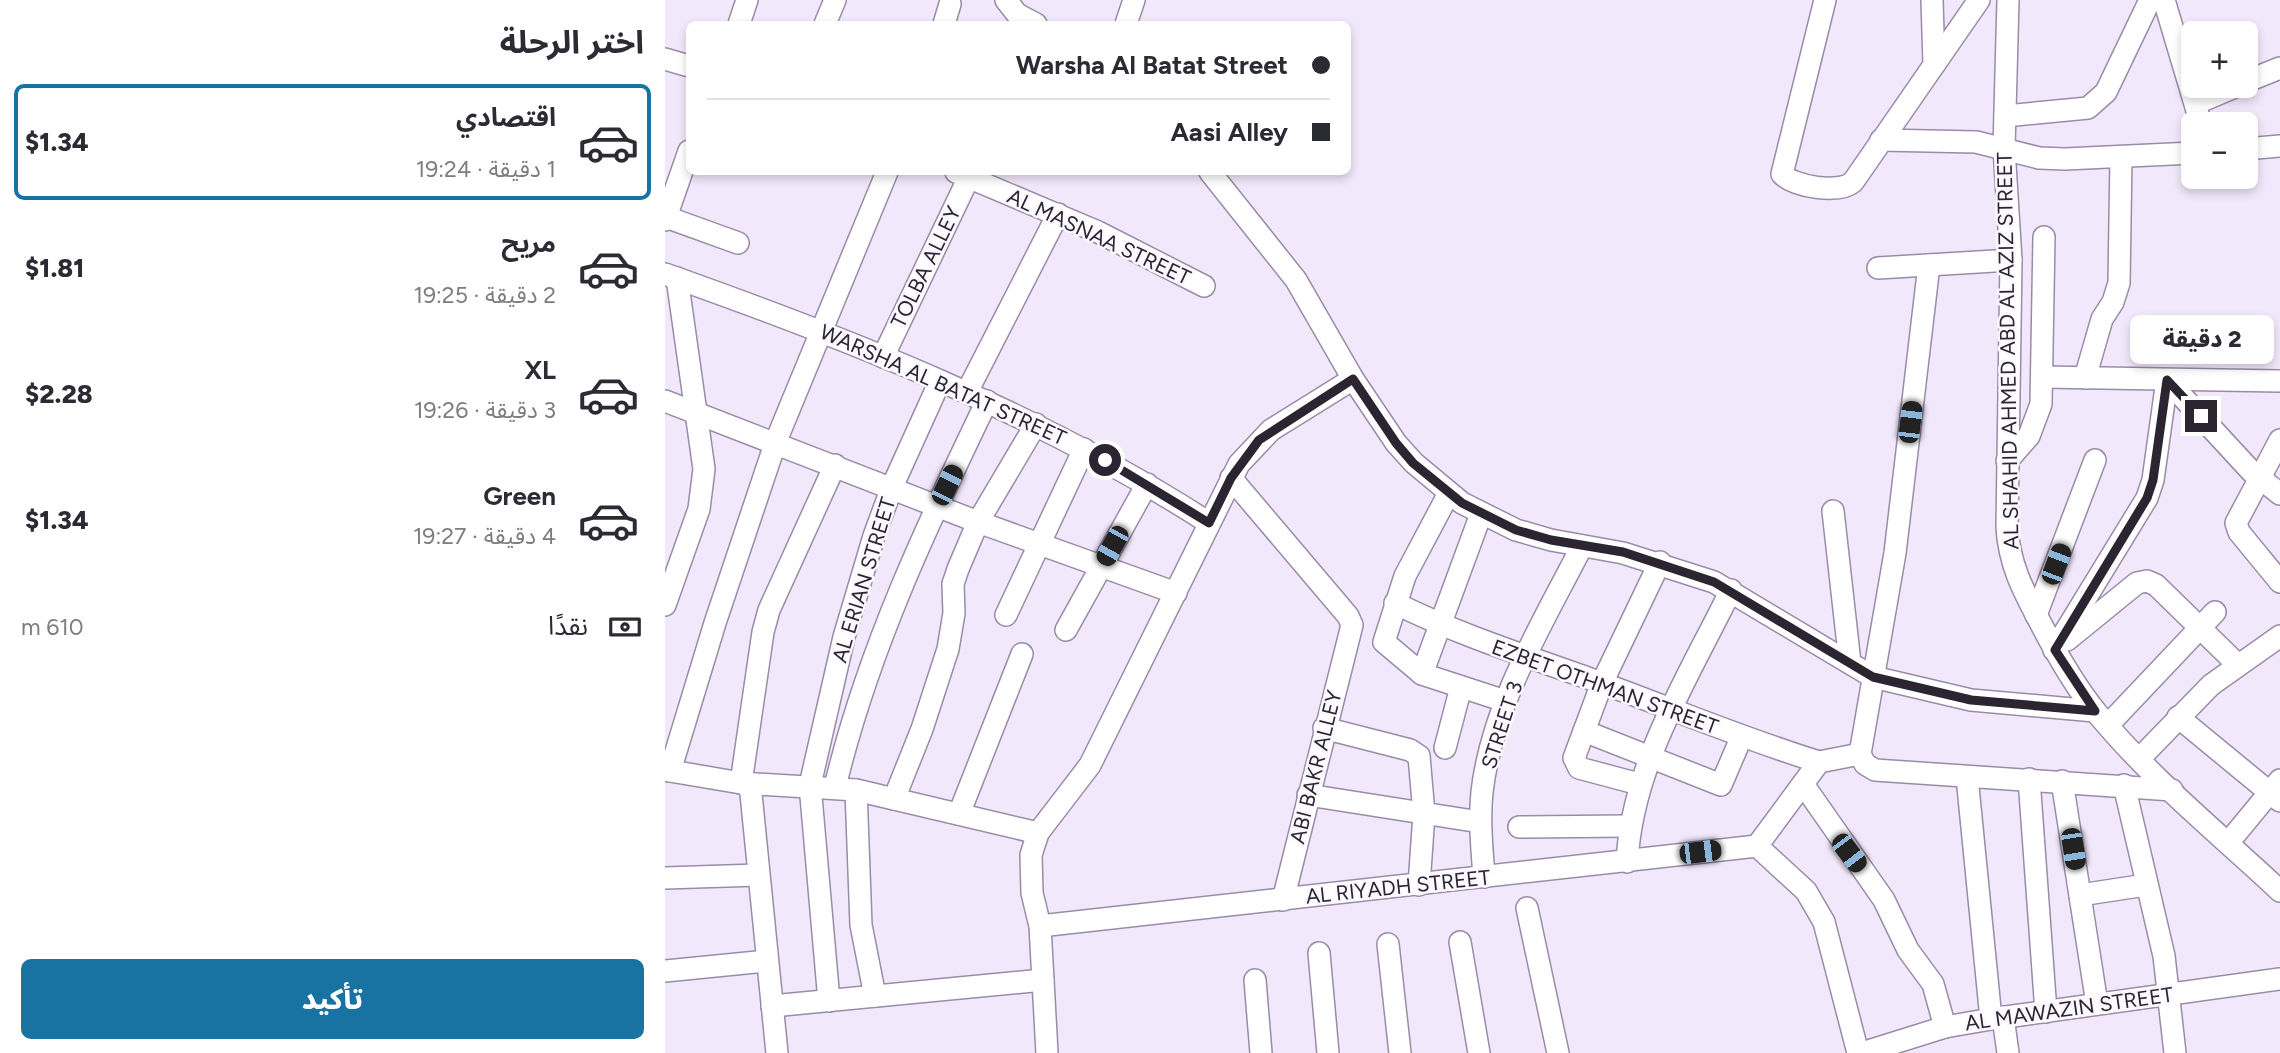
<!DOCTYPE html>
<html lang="ar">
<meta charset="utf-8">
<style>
:root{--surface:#fff;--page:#f7f7f7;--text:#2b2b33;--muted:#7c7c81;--line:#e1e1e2;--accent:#1973a2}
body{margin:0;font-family:Figtree,"Noto Sans Arabic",sans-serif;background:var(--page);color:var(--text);direction:rtl;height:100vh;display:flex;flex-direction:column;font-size:26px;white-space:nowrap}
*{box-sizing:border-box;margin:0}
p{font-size:23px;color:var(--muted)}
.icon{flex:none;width:38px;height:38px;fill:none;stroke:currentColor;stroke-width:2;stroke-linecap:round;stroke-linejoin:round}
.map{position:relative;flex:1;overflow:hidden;direction:ltr}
.side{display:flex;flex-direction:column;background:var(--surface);width:665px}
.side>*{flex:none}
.top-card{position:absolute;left:21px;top:21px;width:665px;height:154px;border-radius:10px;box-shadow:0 4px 10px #0003;direction:rtl;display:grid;align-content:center;height:154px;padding:0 21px;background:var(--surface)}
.fabs{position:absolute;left:1516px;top:21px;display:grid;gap:14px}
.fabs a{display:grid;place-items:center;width:77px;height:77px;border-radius:10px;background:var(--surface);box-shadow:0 4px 10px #0003;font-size:35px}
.end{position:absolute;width:32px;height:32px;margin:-16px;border:9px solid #2b2531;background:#fff;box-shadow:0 0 0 4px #fff}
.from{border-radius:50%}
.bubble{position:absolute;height:49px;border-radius:10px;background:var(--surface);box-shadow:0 4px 10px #0003;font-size:23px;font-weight:800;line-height:49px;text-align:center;direction:rtl}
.car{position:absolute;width:21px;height:42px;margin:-21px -10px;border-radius:9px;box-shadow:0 0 5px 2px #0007;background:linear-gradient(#222 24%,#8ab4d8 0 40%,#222 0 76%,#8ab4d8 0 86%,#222 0)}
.top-card b{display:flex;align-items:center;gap:24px;height:66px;font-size:26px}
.top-card b+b{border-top:2px solid var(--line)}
.top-card i{width:18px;height:18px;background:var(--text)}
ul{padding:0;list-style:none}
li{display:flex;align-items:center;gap:21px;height:116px;margin:0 14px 10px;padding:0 7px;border:4px solid transparent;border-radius:10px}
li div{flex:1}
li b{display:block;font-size:26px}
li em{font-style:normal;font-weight:800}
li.on{border-color:var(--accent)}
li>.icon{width:63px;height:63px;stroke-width:1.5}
h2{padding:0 21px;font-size:32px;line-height:84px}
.pay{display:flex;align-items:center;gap:18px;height:77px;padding:0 21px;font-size:26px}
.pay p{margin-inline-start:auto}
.button{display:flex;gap:14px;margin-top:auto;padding:14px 21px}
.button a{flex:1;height:80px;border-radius:10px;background:var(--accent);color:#fff;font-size:28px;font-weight:800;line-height:80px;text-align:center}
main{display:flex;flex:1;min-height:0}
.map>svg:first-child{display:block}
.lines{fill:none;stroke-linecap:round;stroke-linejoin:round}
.minor-casing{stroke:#9a8ba9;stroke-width:24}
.minor{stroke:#fff;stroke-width:21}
.route{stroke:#2b2531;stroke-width:9}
.labels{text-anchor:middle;stroke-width:5;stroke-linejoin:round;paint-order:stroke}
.street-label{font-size:21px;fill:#2b2531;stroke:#fbf8ff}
</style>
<main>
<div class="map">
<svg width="1615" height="1053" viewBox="0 0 1615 1053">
<rect width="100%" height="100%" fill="#f2e8fb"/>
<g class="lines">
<defs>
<g id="minor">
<polyline points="341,0 352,14 371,24"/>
<path d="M1160,0l-43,174c12,13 57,20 71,8l126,-182"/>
<polyline points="1267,0 1269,65"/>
<path d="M1343,0l-4,148 7,112 -4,267c2,37 16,63 33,95 16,31 34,63 56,90 54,66 122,121 184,179"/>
<polyline points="1499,0 1536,124"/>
<polyline points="74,24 82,0"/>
<polyline points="160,24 170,0"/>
<polyline points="279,24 285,4"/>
<polyline points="461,24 469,0"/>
<polyline points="0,59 24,66"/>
<polyline points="1580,82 1615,68"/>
<polyline points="1532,103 1572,86"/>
<polyline points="1340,116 1423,108 1441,92 1485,0"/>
<polyline points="1216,140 1311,142 1374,158 1400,159 1528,153"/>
<polyline points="1580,149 1615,146"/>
<polyline points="291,172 433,232 539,286"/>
<polyline points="545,172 631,280 688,379 731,443 749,463 797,503 851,530 886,540 958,553 1049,582 1208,677 1306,700 1430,711"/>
<polyline points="1,217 73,243"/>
<polyline points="0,220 24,151"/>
<polyline points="1264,265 1230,553 1195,754 1200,764 1210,770 1507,790"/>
<polyline points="1213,268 1346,260"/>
<path d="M0,274c189,67 375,140 544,249"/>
<polyline points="218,357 304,177"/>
<polyline points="1378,377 1615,381"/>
<polyline points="1420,378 1437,319 1448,302 1454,283 1456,157"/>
<polyline points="1502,380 1586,471 1615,494"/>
<polyline points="302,392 393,214"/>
<polyline points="0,401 313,522 511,593"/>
<polyline points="1615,440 1571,523 1574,532 1615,582"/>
<polyline points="1342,461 1364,436 1376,404 1379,237"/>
<polyline points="566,478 683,616 687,625 618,900"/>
<polyline points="784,493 740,576 719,642 757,674 840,701"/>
<polyline points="1168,511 1185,663"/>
<path d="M730,603c66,33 135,54 204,79 74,27 145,57 220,80"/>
<polyline points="0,605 34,509 39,469 12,278"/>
<polyline points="341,615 419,449"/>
<polyline points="1371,615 1430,460"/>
<polyline points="401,630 482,484"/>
<polyline points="1402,640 1472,583 1482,581 1491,585 1572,664"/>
<polyline points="1389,650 1482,498 1488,480 1502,380"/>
<polyline points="757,674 816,514"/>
<polyline points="1513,717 1615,801"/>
<polyline points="1443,725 1550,612"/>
<polyline points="659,728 745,750 754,756 759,814 754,885"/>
<polyline points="919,731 1056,785 1076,738"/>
<polyline points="780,748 796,687"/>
<polyline points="1474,759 1546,685 1615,636"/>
<polyline points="0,770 76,783 191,790 373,833"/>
<polyline points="5,771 50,623 111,441 222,172"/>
<polyline points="1302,777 1326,1019"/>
<polyline points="1364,779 1381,1012"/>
<polyline points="1397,781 1432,1004"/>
<polyline points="76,783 98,632 104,610 170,465"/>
<polyline points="85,784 112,1053"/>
<polyline points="974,784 914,768 909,758 937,683 995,562"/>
<polyline points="1138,784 1219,900 1243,950 1268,984 1280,1027"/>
<polyline points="1459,785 1499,956 1510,1053"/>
<path d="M170,787c32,-135 92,-262 152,-386"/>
<polyline points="191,790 196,925 210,996"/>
<polyline points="643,795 815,822"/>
<polyline points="229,799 257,729 283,649 289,613 288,584 293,569 313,522 371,424"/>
<polyline points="294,814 357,654"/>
<polyline points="854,827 964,826"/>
<polyline points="1563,843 1615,780"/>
<polyline points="1092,846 1141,891 1159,922 1193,1053"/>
<polyline points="1092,846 1154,762 1195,754"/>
<path d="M962,862c5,-98 62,-186 104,-272"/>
<path d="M819,877c-2,-28 -5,-57 -2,-85 10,-88 61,-169 100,-246"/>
<polyline points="0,878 93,875"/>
<polyline points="1415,895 1481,885"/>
<polyline points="862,908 893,1053"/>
<polyline points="375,926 1092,846"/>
<polyline points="795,942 814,1053"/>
<polyline points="723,944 735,1053"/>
<polyline points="654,953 663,1053"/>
<polyline points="0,971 102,961"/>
<polyline points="590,980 596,1053"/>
<polyline points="164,1001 145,785 179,637 209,536 227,487 275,381"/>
<polyline points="107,1006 378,980"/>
<polyline points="1338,1017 1343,1053"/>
<polyline points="382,1053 375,926 367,893 366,855 373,833 425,765 574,464 606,430 688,379"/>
<polyline points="1197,1053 1280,1027 1326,1019 1615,979"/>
</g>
</defs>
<use href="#minor" class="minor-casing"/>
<use href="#minor" class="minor"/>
</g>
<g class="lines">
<polyline class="route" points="440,460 544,523 566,478 594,440 688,379 731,443 748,463 797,503 851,530 886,540 958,552 1049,582 1208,677 1306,700 1430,711 1390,650 1482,498 1488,480 1502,380 1536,416"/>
</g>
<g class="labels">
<g class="street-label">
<text transform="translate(434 237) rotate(25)" y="7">AL MASNAA STREET</text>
<text transform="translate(261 267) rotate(-64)" y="7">TOLBA ALLEY</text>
<text transform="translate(1343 351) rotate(-91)" y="7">AL SHAHID AHMED ABD AL AZIZ STREET</text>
<text transform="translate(278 385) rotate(24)" y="7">WARSHA AL BATAT STREET</text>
<text transform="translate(199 580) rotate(-73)" y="7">AL ERIAN STREET</text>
<text transform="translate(940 687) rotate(20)" y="7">EZBET OTHMAN STREET</text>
<text transform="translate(837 725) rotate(-72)" y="7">STREET 3</text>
<text transform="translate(651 767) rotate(-76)" y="7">ABI BAKR ALLEY</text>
<text transform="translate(733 887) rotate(-6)" y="7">AL RIYADH STREET</text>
<text transform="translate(1404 1009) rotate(-8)" y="7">AL MAWAZIN STREET</text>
</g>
</g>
</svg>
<div class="fabs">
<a>+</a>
<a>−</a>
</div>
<i class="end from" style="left:440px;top:460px"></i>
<i class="end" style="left:1536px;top:416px"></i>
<div class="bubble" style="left:1465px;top:315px;width:144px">2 دقيقة</div>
<i class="car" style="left:1245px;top:422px;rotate:7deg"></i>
<i class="car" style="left:282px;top:485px;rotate:26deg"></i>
<i class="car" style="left:447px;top:546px;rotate:209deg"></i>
<i class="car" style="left:1391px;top:564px;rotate:21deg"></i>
<i class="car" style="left:1408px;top:849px;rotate:171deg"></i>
<i class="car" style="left:1035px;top:852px;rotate:83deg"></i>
<i class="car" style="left:1184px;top:853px;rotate:143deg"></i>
<div class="top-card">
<b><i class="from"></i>Warsha Al Batat Street</b>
<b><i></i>Aasi Alley</b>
</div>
</div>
<section class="side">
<h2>اختر الرحلة</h2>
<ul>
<li class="on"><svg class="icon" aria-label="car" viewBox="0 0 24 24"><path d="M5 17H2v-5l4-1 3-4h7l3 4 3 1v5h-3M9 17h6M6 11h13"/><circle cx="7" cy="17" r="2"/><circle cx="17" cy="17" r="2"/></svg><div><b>اقتصادي</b><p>1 دقيقة · 19:24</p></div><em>$1.34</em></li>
<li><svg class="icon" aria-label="car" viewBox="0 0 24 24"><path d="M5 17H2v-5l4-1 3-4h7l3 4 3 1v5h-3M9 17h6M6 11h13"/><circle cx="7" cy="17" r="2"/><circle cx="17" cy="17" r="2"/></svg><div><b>مريح</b><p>2 دقيقة · 19:25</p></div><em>$1.81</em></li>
<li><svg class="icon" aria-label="car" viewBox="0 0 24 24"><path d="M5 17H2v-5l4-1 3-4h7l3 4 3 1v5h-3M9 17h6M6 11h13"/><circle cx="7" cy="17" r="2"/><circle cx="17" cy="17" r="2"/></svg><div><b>XL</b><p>3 دقيقة · 19:26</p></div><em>$2.28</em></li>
<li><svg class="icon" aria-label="car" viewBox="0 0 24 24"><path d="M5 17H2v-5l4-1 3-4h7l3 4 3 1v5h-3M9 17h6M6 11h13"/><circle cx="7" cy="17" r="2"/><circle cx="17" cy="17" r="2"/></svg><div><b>Green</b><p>4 دقيقة · 19:27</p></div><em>$1.34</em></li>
</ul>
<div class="pay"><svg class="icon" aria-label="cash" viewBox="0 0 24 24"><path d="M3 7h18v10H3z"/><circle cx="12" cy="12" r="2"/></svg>نقدًا<p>610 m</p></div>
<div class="button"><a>تأكيد</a></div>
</section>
</main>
